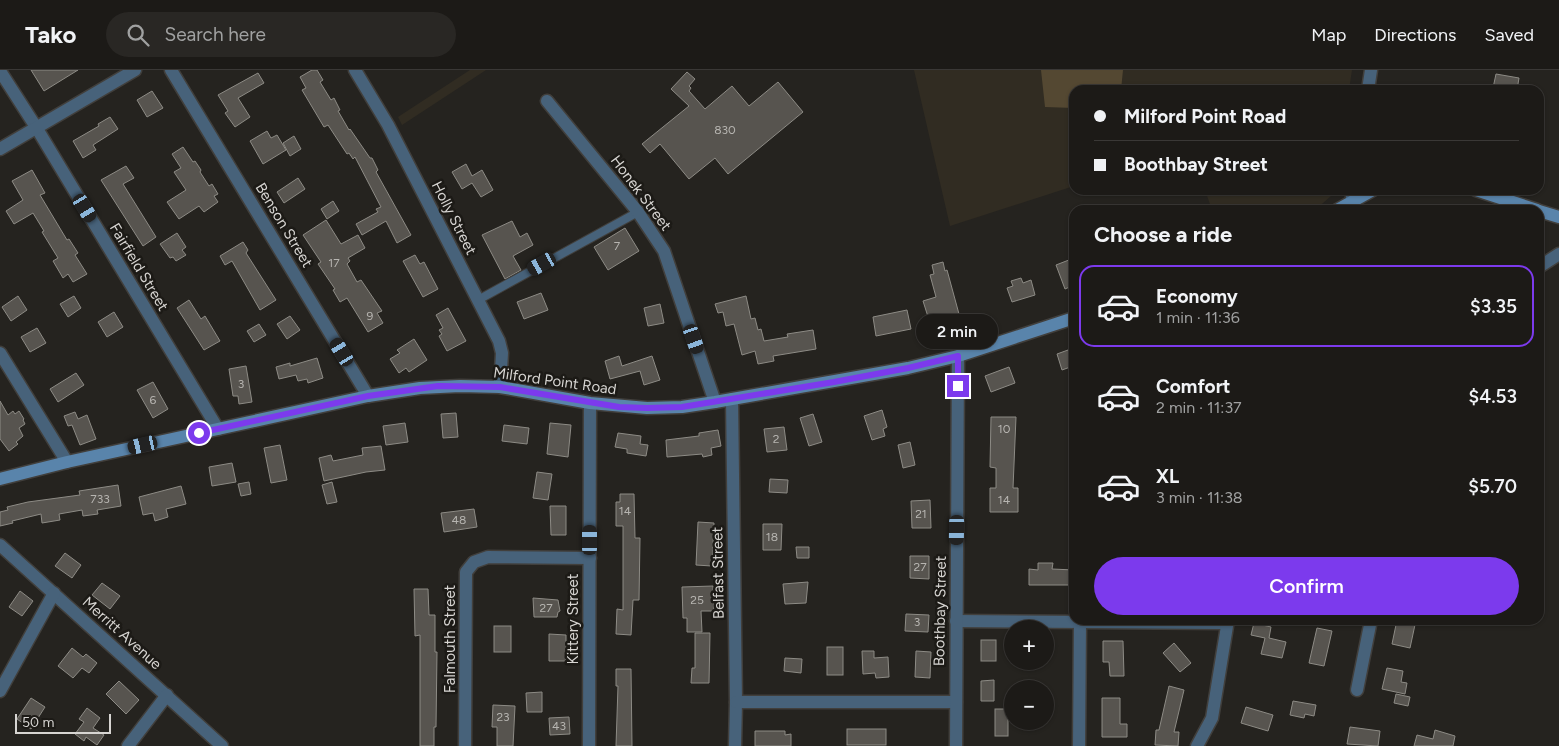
<!DOCTYPE html>
<meta charset="utf-8">
<style>
:root{--surface:#1c1a17;--page:#292724;--text:#f1f3f6;--muted:#a0a1a1;--line:#3a3836;--accent:#7c3aed}
body{margin:0;font-family:Figtree,sans-serif;background:var(--page);color:var(--text);height:100vh;display:flex;flex-direction:column;font-size:19px;white-space:nowrap}
*{box-sizing:border-box;margin:0}
p{font-size:16px;color:var(--muted)}
.icon{flex:none;width:28px;height:28px;fill:none;stroke:currentColor;stroke-width:2;stroke-linecap:round;stroke-linejoin:round}
.map{position:relative;flex:1;overflow:hidden}
.drawer{position:absolute;left:1069px;top:135px;width:475px;height:420px;display:flex;flex-direction:column;background:var(--surface);border-radius:15px;box-shadow:0 1px 4px #0004,0 0 0 1px var(--line)}
.drawer>*{flex:none}
.top-card{position:absolute;left:1069px;top:15px;width:475px;height:110px;border-radius:15px;box-shadow:0 1px 4px #0004,0 0 0 1px var(--line);display:grid;align-content:center;height:110px;padding:0 25px;background:var(--surface)}
.tools{position:absolute;left:1004px;top:550px;display:grid;gap:10px}
.tools a{display:grid;place-items:center;width:50px;height:50px;border-radius:50%;background:var(--surface);box-shadow:0 1px 4px #0004,0 0 0 1px var(--line);font-size:25px}
.scale{position:absolute;left:15px;bottom:12px;width:96px;box-sizing:border-box;padding-left:5px;border:2px solid #d7d5d2;border-top:0;font-size:14px;line-height:18px;white-space:nowrap;color:#d7d5d2;-webkit-text-stroke:4px #1c1a16;paint-order:stroke}
.end{position:absolute;width:22px;height:22px;margin:-11px;border:6px solid #7c3aed;background:#fff;box-shadow:0 0 0 2px #fff}
.from{border-radius:50%}
.bubble{position:absolute;height:35px;border-radius:18px;background:var(--surface);box-shadow:0 1px 4px #0004,0 0 0 1px var(--line);font-size:16px;font-weight:600;line-height:35px;text-align:center}
.car{position:absolute;width:15px;height:30px;margin:-15px -8px;border-radius:6px;box-shadow:0 0 4px 1px #0007;background:linear-gradient(#222 24%,#8ab4d8 0 40%,#222 0 76%,#8ab4d8 0 86%,#222 0)}
.top-card b{display:flex;align-items:center;gap:18px;height:48px;font-size:19px}
.top-card b+b{border-top:1px solid var(--line)}
.top-card i{width:12px;height:12px;background:var(--text)}
ul{padding:0;list-style:none}
li{display:flex;align-items:center;gap:15px;height:82px;margin:0 10px 8px;padding:0 15px;border:2px solid transparent;border-radius:15px}
li div{flex:1}
li b{display:block;font-size:19px}
li em{font-style:normal;font-weight:600}
li.selected{border-color:var(--accent)}
li>.icon{width:45px;height:45px;stroke-width:1.5}
h2{padding:0 25px;font-size:22px;line-height:60px}
.button{display:flex;gap:10px;margin-top:auto;padding:10px 25px}
.button a{flex:1;height:58px;border-radius:30px;background:var(--accent);color:#fff;font-size:20px;font-weight:600;line-height:58px;text-align:center}
header{display:flex;align-items:center;gap:30px;box-sizing:border-box;height:70px;padding:0 25px;background:var(--surface);border-bottom:1px solid var(--line)}
header strong{font-size:24px}
nav{display:flex;gap:28px;margin-inline-start:auto;font-size:18px}
.search{width:350px;height:45px;background:var(--page);display:flex;align-items:center;gap:12px;box-sizing:border-box;padding:0 18px;border-radius:28px;color:var(--muted);font-size:19px}
.map>svg:first-child{display:block}
.built{fill:#312c22}
.green{fill:#544832}
.building{fill:#57544f;stroke:#8d8b85}
.lines{fill:none;stroke-linecap:round;stroke-linejoin:round}
.lane-casing{stroke:#413f3c;stroke-width:10}
.street-casing{stroke:#413f3c;stroke-width:15}
.secondary-casing{stroke:#413f3c;stroke-width:15}
.lane{stroke:#47627a;stroke-width:8}
.street{stroke:#47627a;stroke-width:12}
.secondary{stroke:#5984ab;stroke-width:12}
.route{stroke:#7c3aed;stroke-width:6}
.labels{text-anchor:middle;stroke-width:5;stroke-linejoin:round;paint-order:stroke}
.number-label{font-size:12px;fill:#b7b5b1}
.street-label{font-size:15px;fill:#d7d5d2;stroke:#1c1a16}
</style>
<header>
<strong>Tako</strong>
<div class="search"><svg class="icon" aria-label="search" viewBox="0 0 24 24"><circle cx="10" cy="10" r="6"/><path d="M15 15l6 6"/></svg>Search here</div>
<nav><a>Map</a><a>Directions</a><a>Saved</a></nav>
</header>
<div class="map">
<svg width="1559" height="676" viewBox="0 0 1559 676">
<rect width="100%" height="100%" fill="#25231f"/>
<g class="built">
<polygon points="470,0 486,0 402,55 398,47"/>
<polygon points="914,0 1352,0 1349,20 1074,20 1074,116 950,156"/>
<polygon points="1205,120 1335,120 1331,126 1315,140 1212,140"/>
</g>
<polygon class="green" points="1041,0 1123,0 1121,20 1074,20 1074,38 1045,37"/>
<g class="building">
<polygon points="31,0 78,0 44,21"/>
<polygon points="312,0 317,0 323,10 320,12 331,30 334,28 340,40 338,41 349,60 350,59 370,88 372,88 378,100 376,102 411,165 397,173 386,151 362,165 356,154 378,142 376,139 381,137 355,87 353,89 349,83 347,84 328,55 324,57 302,20 306,18 300,7"/>
<polygon points="687,2 695,9 689,16 691,18 689,21 705,39 732,16 749,36 778,12 803,42 728,104 715,88 689,109 660,74 650,83 642,74 689,36 671,19"/>
<polygon points="258,3 264,13 238,28 250,47 235,57 225,43 228,41 218,25"/>
<polygon points="1496,4 1519,8 1517,20 1493,18"/>
<polygon points="152,21 163,38 147,47 137,30"/>
<polygon points="110,47 118,59 93,75 96,80 83,88 73,71 99,56 98,54"/>
<polygon points="267,61 271,68 277,65 286,80 263,94 250,71"/>
<polygon points="294,66 301,79 290,86 283,73"/>
<polygon points="183,77 193,92 195,91 201,100 200,102 209,116 212,114 218,124 214,126 218,132 204,142 199,136 179,149 167,132 186,120 174,102 181,98 172,84"/>
<polygon points="466,94 472,106 482,100 493,120 481,127 472,113 462,119 452,102"/>
<polygon points="126,96 134,108 123,114 156,167 143,176 101,110"/>
<polygon points="32,100 45,123 40,125 67,170 69,169 78,183 75,185 87,204 73,212 68,204 63,208 53,191 58,188 42,162 44,161 33,143 14,154 6,141 23,130 12,111"/>
<polygon points="298,108 305,119 284,133 277,122"/>
<polygon points="333,131 339,141 327,149 321,139"/>
<polygon points="326,150 341,174 358,165 365,178 348,188 350,191 347,194 357,212 361,210 382,241 377,243 383,253 368,262 347,228 340,232 333,220 335,219 318,194 321,192 303,165"/>
<polygon points="512,151 520,167 527,163 533,175 513,186 521,200 505,209 482,165"/>
<polygon points="625,158 639,181 608,200 594,177"/>
<polygon points="177,163 186,177 182,180 186,185 176,191 173,187 170,188 160,174"/>
<polygon points="243,172 248,180 246,183 276,230 260,240 232,191 225,195 220,186"/>
<polygon points="415,185 420,194 424,192 438,219 423,227 403,191"/>
<polygon points="1074,188 1074,215 1065,219 1056,195"/>
<polygon points="943,192 945,201 947,200 959,244 952,246 953,250 936,255 935,251 930,253 923,231 936,227 930,205 934,204 932,195"/>
<polygon points="1021,208 1023,213 1031,210 1035,225 1012,232 1007,218 1013,216 1011,211"/>
<polygon points="541,223 548,240 524,249 517,232"/>
<polygon points="18,226 27,240 11,251 2,237"/>
<polygon points="74,226 81,238 68,247 60,234"/>
<polygon points="746,226 751,249 755,248 758,260 761,259 764,271 788,267 787,264 813,260 816,279 773,286 774,291 758,294 755,281 742,285 734,254 726,256 723,242 718,243 715,234"/>
<polygon points="189,230 201,249 205,246 220,271 204,280 177,238"/>
<polygon points="660,234 664,253 648,256 644,238"/>
<polygon points="448,238 466,271 447,281 439,266 442,264 439,260 443,258 436,245"/>
<polygon points="907,240 911,259 876,266 873,247"/>
<polygon points="114,242 123,257 107,267 98,252"/>
<polygon points="290,246 300,260 287,269 277,254"/>
<polygon points="259,254 266,265 254,272 247,261"/>
<polygon points="37,258 46,273 30,282 21,267"/>
<polygon points="414,269 427,290 409,302 406,298 399,303 390,289 400,283 397,280"/>
<polygon points="1068,280 1073,296 1062,300 1057,284"/>
<polygon points="619,286 622,296 652,286 660,310 644,315 640,301 610,309 605,291"/>
<polygon points="317,288 323,308 308,313 307,309 298,311 296,305 279,309 276,297 290,293 290,296"/>
<polygon points="246,296 252,332 239,334 238,326 233,326 229,299"/>
<polygon points="1009,297 1015,313 991,322 985,306"/>
<polygon points="76,303 84,315 58,332 50,319"/>
<polygon points="153,312 168,339 153,348 137,320"/>
<polygon points="0,331 8,345 13,341 15,344 19,341 24,349 23,350 25,354 19,358 23,366 16,372 18,374 9,381 0,369"/>
<polygon points="882,340 887,357 883,359 885,366 872,370 864,346"/>
<polygon points="75,342 78,349 87,345 96,369 80,375 72,355 68,356 64,346"/>
<polygon points="456,343 458,367 443,368 441,344"/>
<polygon points="813,344 822,372 809,376 800,348"/>
<polygon points="991,347 1016,347 1013,418 1018,418 1018,442 990,442 990,418 996,418 996,398 990,397"/>
<polygon points="405,353 408,372 386,375 383,356"/>
<polygon points="550,353 571,355 568,387 547,384"/>
<polygon points="504,355 529,358 527,374 502,371"/>
<polygon points="784,357 787,380 767,382 764,359"/>
<polygon points="718,360 721,376 711,378 712,385 703,387 702,384 667,387 666,370 699,366 699,363"/>
<polygon points="618,363 641,366 640,374 648,375 646,386 627,383 627,379 615,377"/>
<polygon points="910,372 915,395 903,398 898,375"/>
<polygon points="280,375 287,410 271,413 264,378"/>
<polygon points="381,376 385,400 366,402 324,411 319,388 331,385 333,391 363,385 362,378"/>
<polygon points="232,393 236,412 212,416 209,397"/>
<polygon points="537,402 552,404 548,430 533,428"/>
<polygon points="770,409 788,410 787,423 769,422"/>
<polygon points="249,412 251,424 241,426 238,414"/>
<polygon points="332,412 337,432 327,434 322,415"/>
<polygon points="118,415 121,436 97,440 98,444 83,446 82,440 59,444 60,450 42,453 41,444 12,451 13,453 0,456 0,442 8,440 7,437 28,432 80,425 79,421"/>
<polygon points="181,416 186,434 166,439 168,447 155,451 153,443 143,445 139,427"/>
<polygon points="620,424 634,424 635,468 640,468 639,530 633,530 631,565 616,564 617,539 623,540 623,456 616,456 616,432 620,432"/>
<polygon points="930,430 931,458 912,458 911,431"/>
<polygon points="550,436 566,436 566,465 551,465"/>
<polygon points="474,439 477,457 444,462 441,443"/>
<polygon points="698,452 714,453 712,496 696,495"/>
<polygon points="763,454 782,454 781,480 763,480"/>
<polygon points="796,477 809,477 809,488 797,488"/>
<polygon points="65,483 81,495 72,508 55,496"/>
<polygon points="910,486 929,486 929,509 910,508"/>
<polygon points="1038,493 1053,493 1052,499 1074,500 1074,515 1029,515 1029,499 1038,500"/>
<polygon points="808,512 806,533 785,534 783,514"/>
<polygon points="102,513 120,526 110,539 92,525"/>
<polygon points="713,516 714,541 701,541 702,562 687,562 687,548 683,548 682,517"/>
<polygon points="414,519 428,519 429,545 435,545 435,582 437,582 436,657 434,657 434,676 420,676 420,565 415,566"/>
<polygon points="20,521 33,531 22,546 9,537"/>
<polygon points="533,528 558,530 560,541 558,542 557,547 534,547"/>
<polygon points="906,544 929,545 928,562 905,561"/>
<polygon points="1397,550 1416,550 1410,578 1392,574"/>
<polygon points="1254,553 1271,557 1269,568 1286,572 1282,588 1261,584 1265,568 1251,565"/>
<rect x="494" y="556" width="17" height="26"/>
<polygon points="1317,558 1332,561 1324,596 1309,593"/>
<polygon points="695,563 710,563 709,613 691,613 692,598 695,598"/>
<polygon points="549,564 566,565 566,591 549,591"/>
<rect x="981" y="570" width="15" height="21"/>
<polygon points="1103,571 1123,571 1124,606 1110,606 1109,592 1103,592"/>
<polygon points="1174,573 1191,593 1180,602 1163,583"/>
<rect x="827" y="577" width="16" height="28"/>
<polygon points="72,578 83,587 86,584 97,593 89,603 82,598 73,608 58,596"/>
<polygon points="862,581 874,581 874,588 888,587 889,607 876,608 875,603 863,604"/>
<polygon points="916,581 931,582 930,608 915,607"/>
<polygon points="785,588 802,589 801,603 784,601"/>
<polygon points="1387,598 1403,601 1401,612 1407,613 1405,624 1382,619"/>
<polygon points="616,599 631,599 632,676 616,676 618,616 616,616"/>
<polygon points="994,610 994,631 981,631 981,611"/>
<polygon points="119,611 139,630 126,644 106,624"/>
<polygon points="1169,616 1184,620 1174,662 1179,662 1178,676 1155,675 1156,660 1159,660"/>
<polygon points="542,622 542,642 527,642 526,623"/>
<polygon points="1396,624 1410,627 1408,636 1394,633"/>
<polygon points="31,628 45,637 31,659 17,649"/>
<polygon points="1102,628 1120,628 1120,654 1127,654 1127,667 1102,667"/>
<polygon points="1293,631 1316,635 1314,646 1305,644 1304,648 1290,645"/>
<polygon points="493,635 515,636 513,676 497,676 497,657 492,657"/>
<polygon points="1246,637 1273,645 1268,661 1241,653"/>
<polygon points="87,638 100,648 93,658 104,665 97,675 86,667 84,671 75,664 84,652 79,649"/>
<rect x="995" y="639" width="13" height="27"/>
<polygon points="569,647 570,664 550,665 549,648"/>
<polygon points="1350,657 1380,661 1378,676 1347,674"/>
<rect x="847" y="659" width="39" height="16"/>
<polygon points="1435,660 1455,666 1453,676 1414,676 1417,665 1433,669"/>
<polygon points="755,661 785,661 785,665 791,664 791,676 755,676"/>
</g>
<g class="lines">
<defs>
<polyline id="lane" points="478,230 638,142"/>
<g id="street">
<polyline points="171,0 368,326"/>
<polyline points="355,0 388,55 499,271 502,283 500,317"/>
<polyline points="0,1 36,57 218,359"/>
<polyline points="1368,20 1371,0"/>
<polyline points="547,31 638,142 664,181 715,332"/>
<polyline points="0,79 135,0"/>
<polyline points="1352,131 1352,120"/>
<polyline points="1539,197 1559,184"/>
<polyline points="0,283 67,392"/>
<polyline points="732,329 736,632 735,676"/>
<polyline points="0,475 222,676"/>
<polyline points="956,551 1227,553"/>
<polyline points="1357,620 1371,550"/>
<polyline points="0,621 54,523"/>
<polyline points="736,632 956,632"/>
<polyline points="128,676 167,625"/>
<polyline points="465,676 466,502 474,492 488,487 590,488"/>
<polyline points="589,676 590,333"/>
<polyline points="956,676 958,286"/>
<polyline points="1079,676 1080,552"/>
<polyline points="1197,676 1212,648 1228,550"/>
</g>
<g id="secondary">
<polyline points="1476,120 1537,140"/>
<polyline points="1337,140 1373,120"/>
<polyline points="1539,141 1559,147"/>
<polyline points="0,409 67,392 368,326 420,318 460,316 500,317 590,333 647,338 682,337 715,332 908,298 958,286 1074,248"/>
</g>
</defs>
<use href="#lane" class="lane-casing"/>
<use href="#street" class="street-casing"/>
<use href="#secondary" class="secondary-casing"/>
<use href="#lane" class="lane"/>
<use href="#street" class="street"/>
<use href="#secondary" class="secondary"/>
</g>
<g class="lines">
<polyline class="route" points="199,363 368,326 438,316 500,317 619,337 647,338 682,337 834,312 908,298 958,286 958,316"/>
</g>
<g class="labels">
<g class="number-label">
<text x="725" y="64">830</text>
<text x="617" y="180">7</text>
<text x="334" y="197">17</text>
<text x="370" y="250">9</text>
<text x="241" y="318">3</text>
<text x="153" y="334">6</text>
<text x="1004" y="363">10</text>
<text x="776" y="373">2</text>
<text x="100" y="433">733</text>
<text x="1004" y="434">14</text>
<text x="625" y="445">14</text>
<text x="921" y="448">21</text>
<text x="459" y="454">48</text>
<text x="772" y="471">18</text>
<text x="920" y="501">27</text>
<text x="697" y="534">25</text>
<text x="546" y="542">27</text>
<text x="917" y="556">3</text>
<text x="503" y="651">23</text>
<text x="559" y="660">43</text>
</g>
<g class="street-label">
<text transform="translate(641 123) rotate(53)" y="5">Honek Street</text>
<text transform="translate(454 148) rotate(63)" y="5">Holly Street</text>
<text transform="translate(284 155) rotate(59)" y="5">Benson Street</text>
<text transform="translate(139 197) rotate(59)" y="5">Fairfield Street</text>
<text transform="translate(555 311) rotate(8)" y="5">Milford Point Road</text>
<text transform="translate(718 503) rotate(-91)" y="5">Belfast Street</text>
<text transform="translate(940 541) rotate(-89)" y="5">Boothbay Street</text>
<text transform="translate(573 549) rotate(-90)" y="5">Kittery Street</text>
<text transform="translate(122 563) rotate(42)" y="5">Merritt Avenue</text>
<text transform="translate(450 569) rotate(-90)" y="5">Falmouth Street</text>
</g>
</g>
</svg>
<div class="tools">
<a>+</a>
<a>−</a>
</div>
<div class="scale">50 m</div>
<i class="end from" style="left:199px;top:363px"></i>
<i class="end" style="left:958px;top:316px"></i>
<div class="bubble" style="left:916px;top:244px;width:82px">2 min</div>
<i class="car" style="left:85px;top:138px;rotate:149deg"></i>
<i class="car" style="left:542px;top:194px;rotate:241deg"></i>
<i class="car" style="left:694px;top:269px;rotate:161deg"></i>
<i class="car" style="left:342px;top:282px;rotate:329deg"></i>
<i class="car" style="left:143px;top:375px;rotate:257deg"></i>
<i class="car" style="left:957px;top:460px;rotate:181deg"></i>
<i class="car" style="left:590px;top:470px;rotate:0deg"></i>
<div class="top-card">
<b><i class="from"></i>Milford Point Road</b>
<b><i></i>Boothbay Street</b>
</div>
<section class="drawer">
<h2>Choose a ride</h2>
<ul>
<li class="selected"><svg class="icon" aria-label="car" viewBox="0 0 24 24"><path d="M5 17H2v-5l4-1 3-4h7l3 4 3 1v5h-3M9 17h6M6 11h13"/><circle cx="7" cy="17" r="2"/><circle cx="17" cy="17" r="2"/></svg><div><b>Economy</b><p>1 min · 11:36</p></div><em>$3.35</em></li>
<li><svg class="icon" aria-label="car" viewBox="0 0 24 24"><path d="M5 17H2v-5l4-1 3-4h7l3 4 3 1v5h-3M9 17h6M6 11h13"/><circle cx="7" cy="17" r="2"/><circle cx="17" cy="17" r="2"/></svg><div><b>Comfort</b><p>2 min · 11:37</p></div><em>$4.53</em></li>
<li><svg class="icon" aria-label="car" viewBox="0 0 24 24"><path d="M5 17H2v-5l4-1 3-4h7l3 4 3 1v5h-3M9 17h6M6 11h13"/><circle cx="7" cy="17" r="2"/><circle cx="17" cy="17" r="2"/></svg><div><b>XL</b><p>3 min · 11:38</p></div><em>$5.70</em></li>
</ul>
<div class="button"><a>Confirm</a></div>
</section>
</div>
